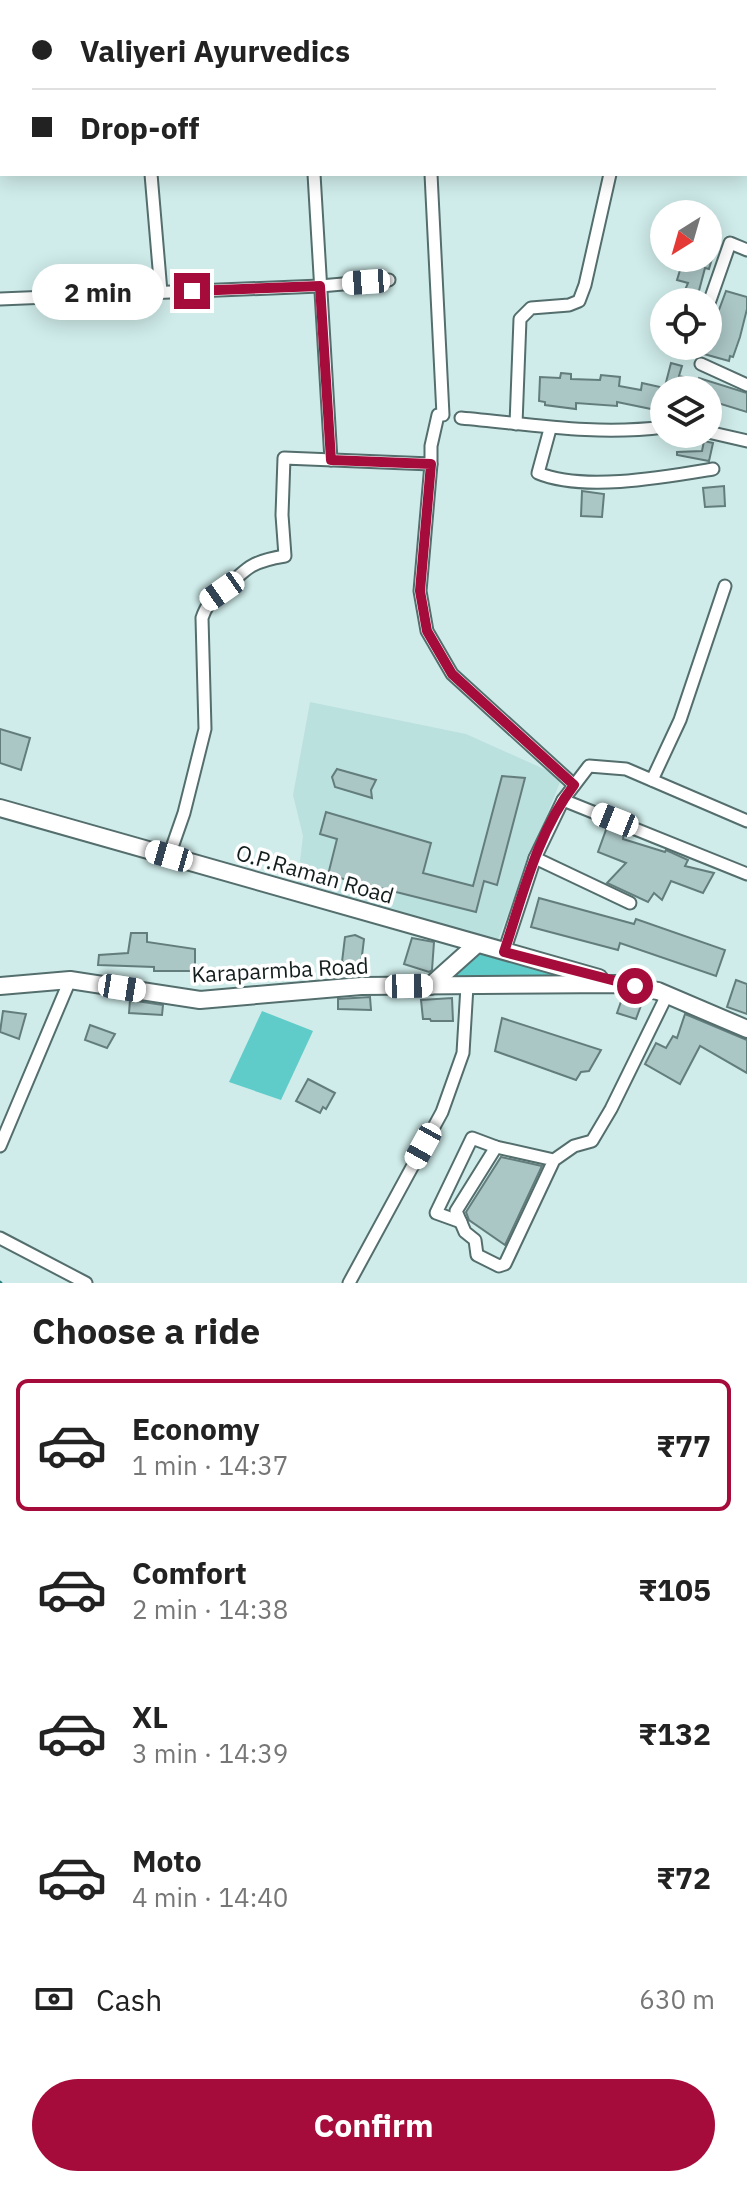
<!DOCTYPE html>
<meta charset="utf-8">
<style>
:root{--surface:#fff;--page:#f2f2f2;--text:#222;--muted:#767676;--line:#e0e0e0;--accent:#a60c3b}
body{margin:0;font-family:"IBM Plex Sans",sans-serif;background:var(--page);color:var(--text);height:100vh;display:flex;flex-direction:column;font-size:30px;white-space:nowrap}
*{box-sizing:border-box;margin:0}
p{font-size:26px;color:var(--muted)}
.icon{flex:none;width:44px;height:44px;fill:none;stroke:currentColor;stroke-width:2;stroke-linecap:round;stroke-linejoin:round}
.map{position:relative;height:1283px;overflow:hidden}
.drawer{display:flex;flex-direction:column;background:var(--surface);flex:1}
.drawer>*{flex:none}
.hud{position:absolute;left:0px;top:0px;width:748px;height:176px;box-shadow:0 4px 20px #0003;display:grid;align-content:center;height:176px;padding:0 32px;background:var(--surface)}
.needle{width:52px;rotate:217deg}
.fabs{position:absolute;left:650px;top:200px;display:grid;gap:16px}
.fabs a{display:grid;place-items:center;width:72px;height:72px;border-radius:50%;background:var(--surface);box-shadow:0 4px 20px #0003;font-size:40px}
.end{position:absolute;width:36px;height:36px;margin:-18px;border:10px solid #a60c3b;background:#fff;box-shadow:0 0 0 4px #fff}
.from{border-radius:50%}
.bubble{position:absolute;height:56px;border-radius:28px;background:var(--surface);box-shadow:0 4px 20px #0003;font-size:26px;font-weight:700;line-height:56px;text-align:center}
.car{position:absolute;width:24px;height:48px;margin:-24px -12px;border-radius:10px;box-shadow:0 0 6px 2px #0007;background:linear-gradient(#fff 24%,#345 0 40%,#fff 0 76%,#345 0 86%,#fff 0)}
.hud b{display:flex;align-items:center;gap:28px;height:76px;font-size:30px}
.hud b+b{border-top:2px solid var(--line)}
.hud i{width:20px;height:20px;background:var(--text)}
ul{padding:0;list-style:none}
li{display:flex;align-items:center;gap:24px;height:132px;margin:0 16px 12px;padding:0 16px;border:4px solid transparent;border-radius:12px}
li div{flex:1}
li b{display:block;font-size:30px}
li em{font-style:normal;font-weight:700}
li.on{border-color:var(--accent)}
li>.icon{width:72px;height:72px;stroke-width:1.5}
h2{padding:0 32px;font-size:36px;line-height:96px}
.pay{display:flex;align-items:center;gap:20px;height:88px;padding:0 32px;font-size:30px}
.pay p{margin-inline-start:auto}
.cta{display:flex;gap:16px;margin-top:auto;padding:16px 32px}
.cta a{flex:1;height:92px;border-radius:48px;background:var(--accent);color:#fff;font-size:32px;font-weight:700;line-height:92px;text-align:center}
.map>svg:first-child{display:block}
.built{fill:#bbe1df}
.green{fill:#5fccc9}
.lines{fill:none;stroke-linecap:round;stroke-linejoin:round}
.stream{stroke:#277e7c;stroke-width:3}
.building{fill:#aac6c5;stroke:#637d7c;stroke-width:2}
.street-casing{stroke:#546e6d;stroke-width:15}
.secondary-casing{stroke:#546e6d;stroke-width:20}
.street{stroke:#fff;stroke-width:11}
.secondary{stroke:#fff;stroke-width:16}
.route{stroke:#a60c3b;stroke-width:10}
.labels{text-anchor:middle;stroke-width:7;stroke-linejoin:round;paint-order:stroke}
.street-label{font-size:22px;fill:#141e1e;stroke:#fff}
</style>
<div class="map">
<svg width="747" height="1283" viewBox="0 0 747 1283">
<rect width="100%" height="100%" fill="#cfecea"/>
<polygon class="built" points="310,702 466,734 562,777 497,942 297,886 303,836 293,795"/>
<g class="green">
<polygon points="477,944 588,980 439,982"/>
<polygon points="262,1011 313,1031 281,1100 229,1082"/>
</g>
<g class="lines">
<polyline class="stream" points="0,1282 1,1283"/>
</g>
<g class="building">
<polygon points="708,231 719,234 709,269 705,268 696,302 680,302 688,283 677,280 681,267 684,268 685,262 680,260 680,258 708,258"/>
<polygon points="726,291 747,297 747,309 740,337 733,357 730,356 729,361 704,354 708,346 708,324 713,326"/>
<polygon points="671,363 682,366 679,376 698,381 699,378 747,393 747,412 708,400 708,390 664,390"/>
<polygon points="561,373 571,374 571,379 600,380 601,375 620,377 619,386 641,390 642,383 660,387 656,410 617,402 617,406 576,403 576,409 545,405 545,402 539,401 540,377 560,378"/>
<polygon points="704,441 713,443 709,461 677,455 677,452 702,451"/>
<polygon points="724,486 725,506 705,507 703,488"/>
<polygon points="582,491 604,494 602,517 581,516"/>
<polygon points="0,729 30,738 21,770 0,763"/>
<polygon points="337,769 376,780 371,790 372,798 335,787 332,777"/>
<polygon points="502,776 525,778 497,885 484,881 476,912 328,875 337,839 320,834 326,812 431,843 423,873 473,886"/>
<polygon points="607,827 624,834 623,839 665,852 666,850 688,860 685,866 714,873 703,893 671,881 662,900 654,893 648,902 607,883 626,863 598,852"/>
<polygon points="539,898 634,924 636,919 725,950 716,976 620,943 618,950 531,927"/>
<polygon points="131,933 147,933 147,942 195,949 195,971 154,971 154,967 98,965 99,955 128,953"/>
<polygon points="355,935 364,939 361,964 342,962 345,937"/>
<polygon points="412,938 434,942 432,970 429,972 404,964"/>
<polygon points="736,980 747,984 747,1014 727,1007"/>
<polygon points="623,996 643,1000 636,1019 617,1013"/>
<polygon points="370,997 371,1010 338,1009 338,999"/>
<polygon points="452,998 453,1021 431,1021 430,1019 423,1019 421,1000"/>
<polygon points="130,1000 163,1005 162,1015 129,1013"/>
<polygon points="3,1011 26,1014 19,1039 0,1032"/>
<polygon points="685,1014 747,1040 747,1073 700,1046 680,1084 645,1064 656,1043 666,1048 673,1036 677,1038"/>
<polygon points="502,1018 601,1050 589,1071 581,1072 576,1080 495,1051"/>
<polygon points="90,1025 115,1034 107,1048 85,1040"/>
<polygon points="308,1079 335,1093 326,1109 323,1107 320,1113 296,1101"/>
<polygon points="501,1157 542,1166 505,1245 469,1220 466,1212"/>
</g>
<g class="lines">
<defs>
<g id="street">
<polyline points="23,0 23,2"/>
<polyline points="138,0 138,2"/>
<polyline points="296,0 296,2"/>
<polyline points="505,0 507,2"/>
<polyline points="647,0 648,2"/>
<polyline points="540,2 543,0"/>
<polyline points="746,151 747,152"/>
<polyline points="151,174 161,292"/>
<polyline points="314,174 331,460"/>
<polyline points="0,299 320,286 389,280"/>
<polyline points="708,306 730,243 747,250"/>
<polyline points="701,364 747,385"/>
<path d="M461,418c69,6 134,18 203,9"/>
<polyline points="516,424 520,319 531,308 569,305 579,301 585,285 610,174"/>
<path d="M550,429l-12,44c45,19 127,4 175,-4"/>
<polyline points="708,432 747,441"/>
<polyline points="431,464 420,591 427,631 452,674 574,785"/>
<polyline points="652,780 680,720 725,586"/>
<polyline points="563,800 747,874"/>
<path d="M169,856l15,-43 21,-84 -3,-111c5,-16 12,-18 23,-29 23,-23 29,-28 60,-33l-3,-41 2,-57 147,6v-18l7,-31h5l-12,-241"/>
<polyline points="535,858 630,903"/>
<polyline points="504,952 535,858 563,800 589,766 626,769 747,821"/>
<polyline points="0,1146 70,980"/>
<polyline points="554,1160 496,1147 456,1211 465,1232 475,1240 477,1255 499,1266 505,1264 554,1160 574,1146 592,1141 611,1109 667,995"/>
<polyline points="461,1222 436,1213 472,1138 496,1147"/>
<polyline points="0,1238 86,1283"/>
<polyline points="349,1283 442,1112 463,1053 467,986"/>
</g>
<g id="secondary">
<polyline points="0,808 599,978"/>
<polyline points="0,986 70,980 200,1000 361,986 617,984 658,991 747,1029"/>
<polyline points="430,986 477,944"/>
</g>
</defs>
<use href="#street" class="street-casing"/>
<use href="#secondary" class="secondary-casing"/>
<use href="#street" class="street"/>
<use href="#secondary" class="secondary"/>
</g>
<g class="lines">
<path class="route" d="M192,291l128,-5 11,174 100,4 -11,127 7,40 25,43 122,111c-37,48 -51,110 -70,167l131,34"/>
</g>
<g class="labels">
<g class="street-label">
<text transform="translate(315 874) rotate(16)" y="8">O.P.Raman Road</text>
<text transform="translate(280 970) rotate(-3)" y="8">Karaparmba Road</text>
</g>
</g>
</svg>
<div class="fabs">
<a><svg class="needle" viewBox="-14 -14 28 28"><path d="M0-13l5 13h-10z" fill="#e53935"/><path d="M0 13l5-13h-10z" fill="#767676"/></svg></a>
<a><svg class="icon" aria-label="locate" viewBox="0 0 24 24"><circle cx="12" cy="12" r="6"/><path d="M12 2v4M12 18v4M2 12h4M18 12h4"/></svg></a>
<a><svg class="icon" aria-label="layers" viewBox="0 0 24 24"><path d="M12 4l9 5-9 5-9-5zM3 14l9 5 9-5"/></svg></a>
</div>
<i class="end from" style="left:635px;top:986px"></i>
<i class="end" style="left:192px;top:291px"></i>
<div class="bubble" style="left:32px;top:264px;width:132px">2 min</div>
<i class="car" style="left:366px;top:282px;rotate:266deg"></i>
<i class="car" style="left:222px;top:591px;rotate:235deg"></i>
<i class="car" style="left:615px;top:820px;rotate:292deg"></i>
<i class="car" style="left:169px;top:856px;rotate:286deg"></i>
<i class="car" style="left:409px;top:986px;rotate:89deg"></i>
<i class="car" style="left:122px;top:988px;rotate:99deg"></i>
<i class="car" style="left:423px;top:1146px;rotate:209deg"></i>
<div class="hud">
<b><i class="from"></i>Valiyeri Ayurvedics</b>
<b><i></i>Drop-off</b>
</div>
</div>
<section class="drawer">
<h2>Choose a ride</h2>
<ul>
<li class="on"><svg class="icon" aria-label="car" viewBox="0 0 24 24"><path d="M5 17H2v-5l4-1 3-4h7l3 4 3 1v5h-3M9 17h6M6 11h13"/><circle cx="7" cy="17" r="2"/><circle cx="17" cy="17" r="2"/></svg><div><b>Economy</b><p>1 min · 14:37</p></div><em>₹77</em></li>
<li><svg class="icon" aria-label="car" viewBox="0 0 24 24"><path d="M5 17H2v-5l4-1 3-4h7l3 4 3 1v5h-3M9 17h6M6 11h13"/><circle cx="7" cy="17" r="2"/><circle cx="17" cy="17" r="2"/></svg><div><b>Comfort</b><p>2 min · 14:38</p></div><em>₹105</em></li>
<li><svg class="icon" aria-label="car" viewBox="0 0 24 24"><path d="M5 17H2v-5l4-1 3-4h7l3 4 3 1v5h-3M9 17h6M6 11h13"/><circle cx="7" cy="17" r="2"/><circle cx="17" cy="17" r="2"/></svg><div><b>XL</b><p>3 min · 14:39</p></div><em>₹132</em></li>
<li><svg class="icon" aria-label="car" viewBox="0 0 24 24"><path d="M5 17H2v-5l4-1 3-4h7l3 4 3 1v5h-3M9 17h6M6 11h13"/><circle cx="7" cy="17" r="2"/><circle cx="17" cy="17" r="2"/></svg><div><b>Moto</b><p>4 min · 14:40</p></div><em>₹72</em></li>
</ul>
<div class="pay"><svg class="icon" aria-label="cash" viewBox="0 0 24 24"><path d="M3 7h18v10H3z"/><circle cx="12" cy="12" r="2"/></svg>Cash<p>630 m</p></div>
<div class="cta"><a>Confirm</a></div>
</section>
